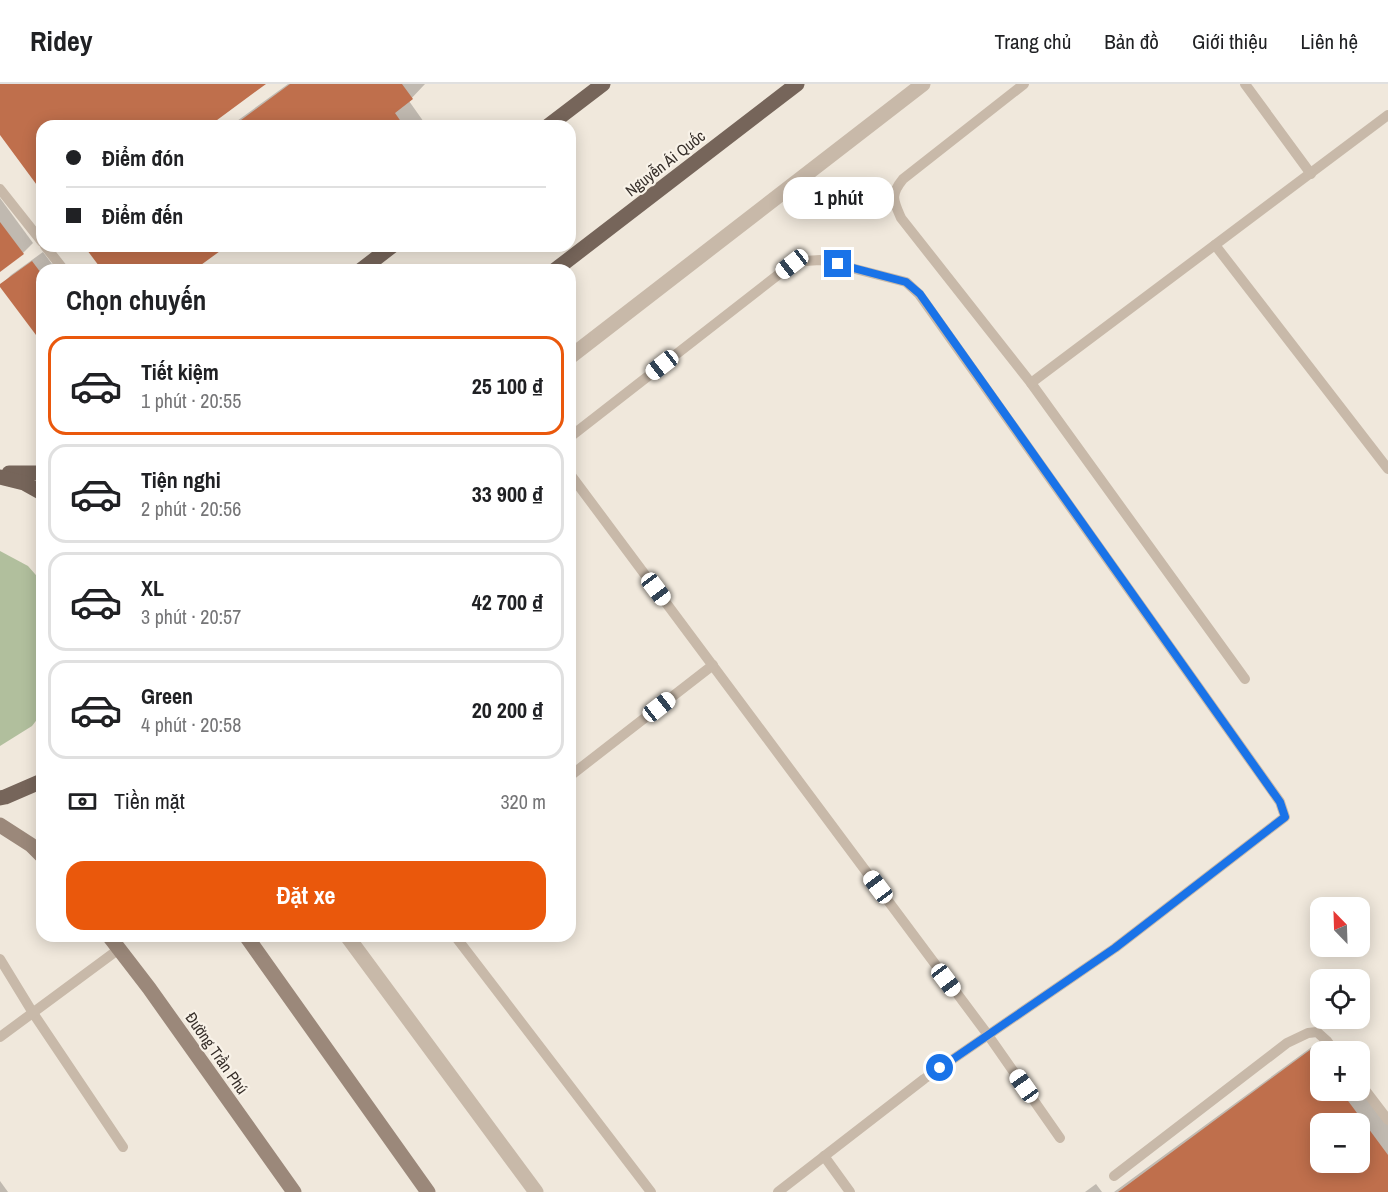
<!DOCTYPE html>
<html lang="vi">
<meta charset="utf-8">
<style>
:root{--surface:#fff;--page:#f2f2f2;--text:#202124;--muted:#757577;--line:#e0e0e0;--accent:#ea580c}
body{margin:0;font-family:"Archivo Narrow",sans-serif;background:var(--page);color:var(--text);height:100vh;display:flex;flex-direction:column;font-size:22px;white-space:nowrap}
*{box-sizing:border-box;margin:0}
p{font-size:20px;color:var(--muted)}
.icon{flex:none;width:33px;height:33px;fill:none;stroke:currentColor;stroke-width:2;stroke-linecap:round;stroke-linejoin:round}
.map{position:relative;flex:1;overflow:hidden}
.details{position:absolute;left:36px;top:180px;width:540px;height:678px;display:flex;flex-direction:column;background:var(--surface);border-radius:18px;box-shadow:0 3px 15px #0003}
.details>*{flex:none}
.banner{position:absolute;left:36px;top:36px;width:540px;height:132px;border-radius:18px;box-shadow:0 3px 15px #0003;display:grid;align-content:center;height:132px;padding:0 30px;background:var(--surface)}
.needle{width:39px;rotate:337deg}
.buttons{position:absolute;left:1310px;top:813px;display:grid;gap:12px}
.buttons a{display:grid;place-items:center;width:60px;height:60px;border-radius:12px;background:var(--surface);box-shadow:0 3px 15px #0003;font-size:30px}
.end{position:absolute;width:27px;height:27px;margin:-14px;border:8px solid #1a73e8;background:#fff;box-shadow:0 0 0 3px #fff}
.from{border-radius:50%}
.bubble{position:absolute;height:42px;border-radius:18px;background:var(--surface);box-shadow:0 3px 15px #0003;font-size:20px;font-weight:700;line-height:42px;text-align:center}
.car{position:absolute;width:18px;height:36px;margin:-18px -9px;border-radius:8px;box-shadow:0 0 4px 2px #0007;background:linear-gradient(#fff 24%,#345 0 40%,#fff 0 76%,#345 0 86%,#fff 0)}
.banner b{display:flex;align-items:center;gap:21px;height:57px;font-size:22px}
.banner b+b{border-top:2px solid var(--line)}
.banner i{width:15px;height:15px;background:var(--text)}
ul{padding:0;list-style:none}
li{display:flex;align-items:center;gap:18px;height:99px;margin:0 12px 9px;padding:0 18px;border:3px solid var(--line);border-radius:18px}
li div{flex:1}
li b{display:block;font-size:22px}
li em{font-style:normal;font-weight:700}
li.selected{border-color:var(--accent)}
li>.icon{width:54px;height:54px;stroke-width:1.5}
h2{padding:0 30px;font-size:27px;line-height:72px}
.pay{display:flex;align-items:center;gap:15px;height:66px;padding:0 30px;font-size:22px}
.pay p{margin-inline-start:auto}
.cta{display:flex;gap:12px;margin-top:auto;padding:12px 30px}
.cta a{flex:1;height:69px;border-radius:18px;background:var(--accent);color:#fff;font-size:24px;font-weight:700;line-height:69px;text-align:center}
header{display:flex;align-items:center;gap:36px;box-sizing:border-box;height:84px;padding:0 30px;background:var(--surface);border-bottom:2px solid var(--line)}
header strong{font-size:28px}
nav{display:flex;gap:33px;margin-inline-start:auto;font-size:21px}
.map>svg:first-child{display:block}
.grass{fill:#b1bf9d}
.shadow{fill:#0003;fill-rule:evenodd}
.building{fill:#bf6f4c;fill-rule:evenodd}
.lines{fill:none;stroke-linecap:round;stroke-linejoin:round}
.lane{stroke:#c8b9a9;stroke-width:10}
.street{stroke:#c8b9a9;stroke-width:15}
.secondary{stroke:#9b887a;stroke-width:15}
.primary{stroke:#76655a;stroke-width:15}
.route{stroke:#1a73e8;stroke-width:8}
.labels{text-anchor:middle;stroke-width:4.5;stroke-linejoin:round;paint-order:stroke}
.street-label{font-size:16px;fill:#352d28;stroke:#f8f2e8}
</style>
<header>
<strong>Ridey</strong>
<nav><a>Trang chủ</a><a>Bản đồ</a><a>Giới thiệu</a><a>Liên hệ</a></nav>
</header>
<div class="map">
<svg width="1388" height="1108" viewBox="0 0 1388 1108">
<rect width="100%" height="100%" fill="#f0e8dc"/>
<polygon class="grass" points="0,467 28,482 42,498 42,629 32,642 0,662"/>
<g class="shadow">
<polygon points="288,0 425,0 409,17 426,41 425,42 230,42"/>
<polygon points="0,114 33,159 23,169 0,186"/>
<polygon points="43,168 52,180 59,174 68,186 42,186 42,257 1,201 11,191"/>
<path d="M1324,954l10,14h-14v38h39l29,34v68h-274zM1320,1040h39v38h-39z"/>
<polygon points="0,1097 8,1108 0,1108"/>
<polygon points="1096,1100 1102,1108 1085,1108"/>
</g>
<g class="building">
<polygon points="0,0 266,0 209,42 42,42 42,108 0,51"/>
<polygon points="290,0 402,0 413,15 395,29 404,42 233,42"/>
<polygon points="0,138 24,170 0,188"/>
<polygon points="84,162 227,162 194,186 102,186"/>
<polygon points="32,177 41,189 42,188 42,259 0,203 0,200"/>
<path d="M1310,966l10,14v26h20l48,65v37h-270zM1320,1040h39v38h-39z"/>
</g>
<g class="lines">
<g class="lane">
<path d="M1024,0l-121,95c-13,16 -10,21 -2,39l130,165 214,296"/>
<polyline points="1245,0 1311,90"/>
<polyline points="0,105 42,158"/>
<polyline points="1215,161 1388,385"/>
<polyline points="45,162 64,186"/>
<polyline points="1031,299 1388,31"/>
<polyline points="570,353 792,180 805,177 820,176 906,198 919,210 1280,718 1285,733 1115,864 924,995 778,1108"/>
<polyline points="570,390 988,951 1060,1054"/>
<polyline points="570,692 713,581"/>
<polyline points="455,852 651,1108"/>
<polyline points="0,875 33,929 123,1063"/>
<polyline points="0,953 119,865"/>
<polyline points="1359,998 1388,1036"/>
<polyline points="824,1072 850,1108"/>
<polyline points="1114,1092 1287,959 1308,949 1317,948 1327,957 1335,968"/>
</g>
<g class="street">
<polyline points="570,273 923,0"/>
<polyline points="347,852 536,1108"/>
</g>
<g class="secondary">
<polyline points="0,741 31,761 42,772"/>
<polyline points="109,852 149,904 294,1108"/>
<polyline points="246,852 428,1108"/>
</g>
<g class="primary">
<polyline points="548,42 603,0"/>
<polyline points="361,186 392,162"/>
<polyline points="555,186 797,0"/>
<polyline points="9,389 42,389"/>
<polyline points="0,393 24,399 42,409"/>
<polyline points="0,714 5,713 42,697"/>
</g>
</g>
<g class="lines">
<polyline class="route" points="838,180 906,198 920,210 1280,718 1285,733 1115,864 940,984"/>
</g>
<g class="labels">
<g class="street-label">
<text transform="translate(665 79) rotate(-38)" y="6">Nguyễn Ái Quốc</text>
<text transform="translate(217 969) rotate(55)" y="6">Đường Trần Phú</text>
</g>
</g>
</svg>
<div class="buttons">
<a><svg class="needle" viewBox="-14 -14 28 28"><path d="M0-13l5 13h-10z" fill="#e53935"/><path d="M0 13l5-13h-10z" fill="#757577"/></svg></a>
<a><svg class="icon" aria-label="locate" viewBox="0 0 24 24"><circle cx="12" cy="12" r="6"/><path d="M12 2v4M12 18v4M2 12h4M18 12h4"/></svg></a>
<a>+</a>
<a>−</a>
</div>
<i class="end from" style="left:940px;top:984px"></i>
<i class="end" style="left:838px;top:180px"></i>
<div class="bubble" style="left:783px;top:93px;width:111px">1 phút</div>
<i class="car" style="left:792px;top:180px;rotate:232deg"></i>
<i class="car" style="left:662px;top:281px;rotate:232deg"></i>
<i class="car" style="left:656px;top:505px;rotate:143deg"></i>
<i class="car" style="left:659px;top:623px;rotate:52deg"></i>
<i class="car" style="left:878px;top:803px;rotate:323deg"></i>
<i class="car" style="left:946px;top:896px;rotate:143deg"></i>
<i class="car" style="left:1024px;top:1002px;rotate:325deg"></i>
<div class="banner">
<b><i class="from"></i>Điểm đón</b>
<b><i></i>Điểm đến</b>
</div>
<section class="details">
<h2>Chọn chuyến</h2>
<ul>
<li class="selected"><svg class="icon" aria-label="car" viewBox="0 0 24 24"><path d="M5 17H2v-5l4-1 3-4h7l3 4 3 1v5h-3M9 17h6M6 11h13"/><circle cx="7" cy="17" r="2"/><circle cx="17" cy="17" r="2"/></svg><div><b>Tiết kiệm</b><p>1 phút · 20:55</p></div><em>25 100 ₫</em></li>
<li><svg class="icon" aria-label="car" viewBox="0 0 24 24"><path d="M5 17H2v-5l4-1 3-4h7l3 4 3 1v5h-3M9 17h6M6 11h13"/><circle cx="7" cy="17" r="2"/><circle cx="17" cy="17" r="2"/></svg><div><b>Tiện nghi</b><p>2 phút · 20:56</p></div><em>33 900 ₫</em></li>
<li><svg class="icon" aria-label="car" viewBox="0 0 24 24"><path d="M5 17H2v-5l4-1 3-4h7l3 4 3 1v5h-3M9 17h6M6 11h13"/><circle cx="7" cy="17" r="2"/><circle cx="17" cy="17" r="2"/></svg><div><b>XL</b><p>3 phút · 20:57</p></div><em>42 700 ₫</em></li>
<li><svg class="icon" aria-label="car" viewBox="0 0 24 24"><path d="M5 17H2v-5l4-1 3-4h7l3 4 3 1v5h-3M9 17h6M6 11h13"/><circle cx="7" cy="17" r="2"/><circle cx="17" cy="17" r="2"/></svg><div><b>Green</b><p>4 phút · 20:58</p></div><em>20 200 ₫</em></li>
</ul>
<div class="pay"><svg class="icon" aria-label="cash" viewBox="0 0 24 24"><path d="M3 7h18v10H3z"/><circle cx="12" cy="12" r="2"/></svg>Tiền mặt<p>320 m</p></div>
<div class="cta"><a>Đặt xe</a></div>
</section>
</div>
